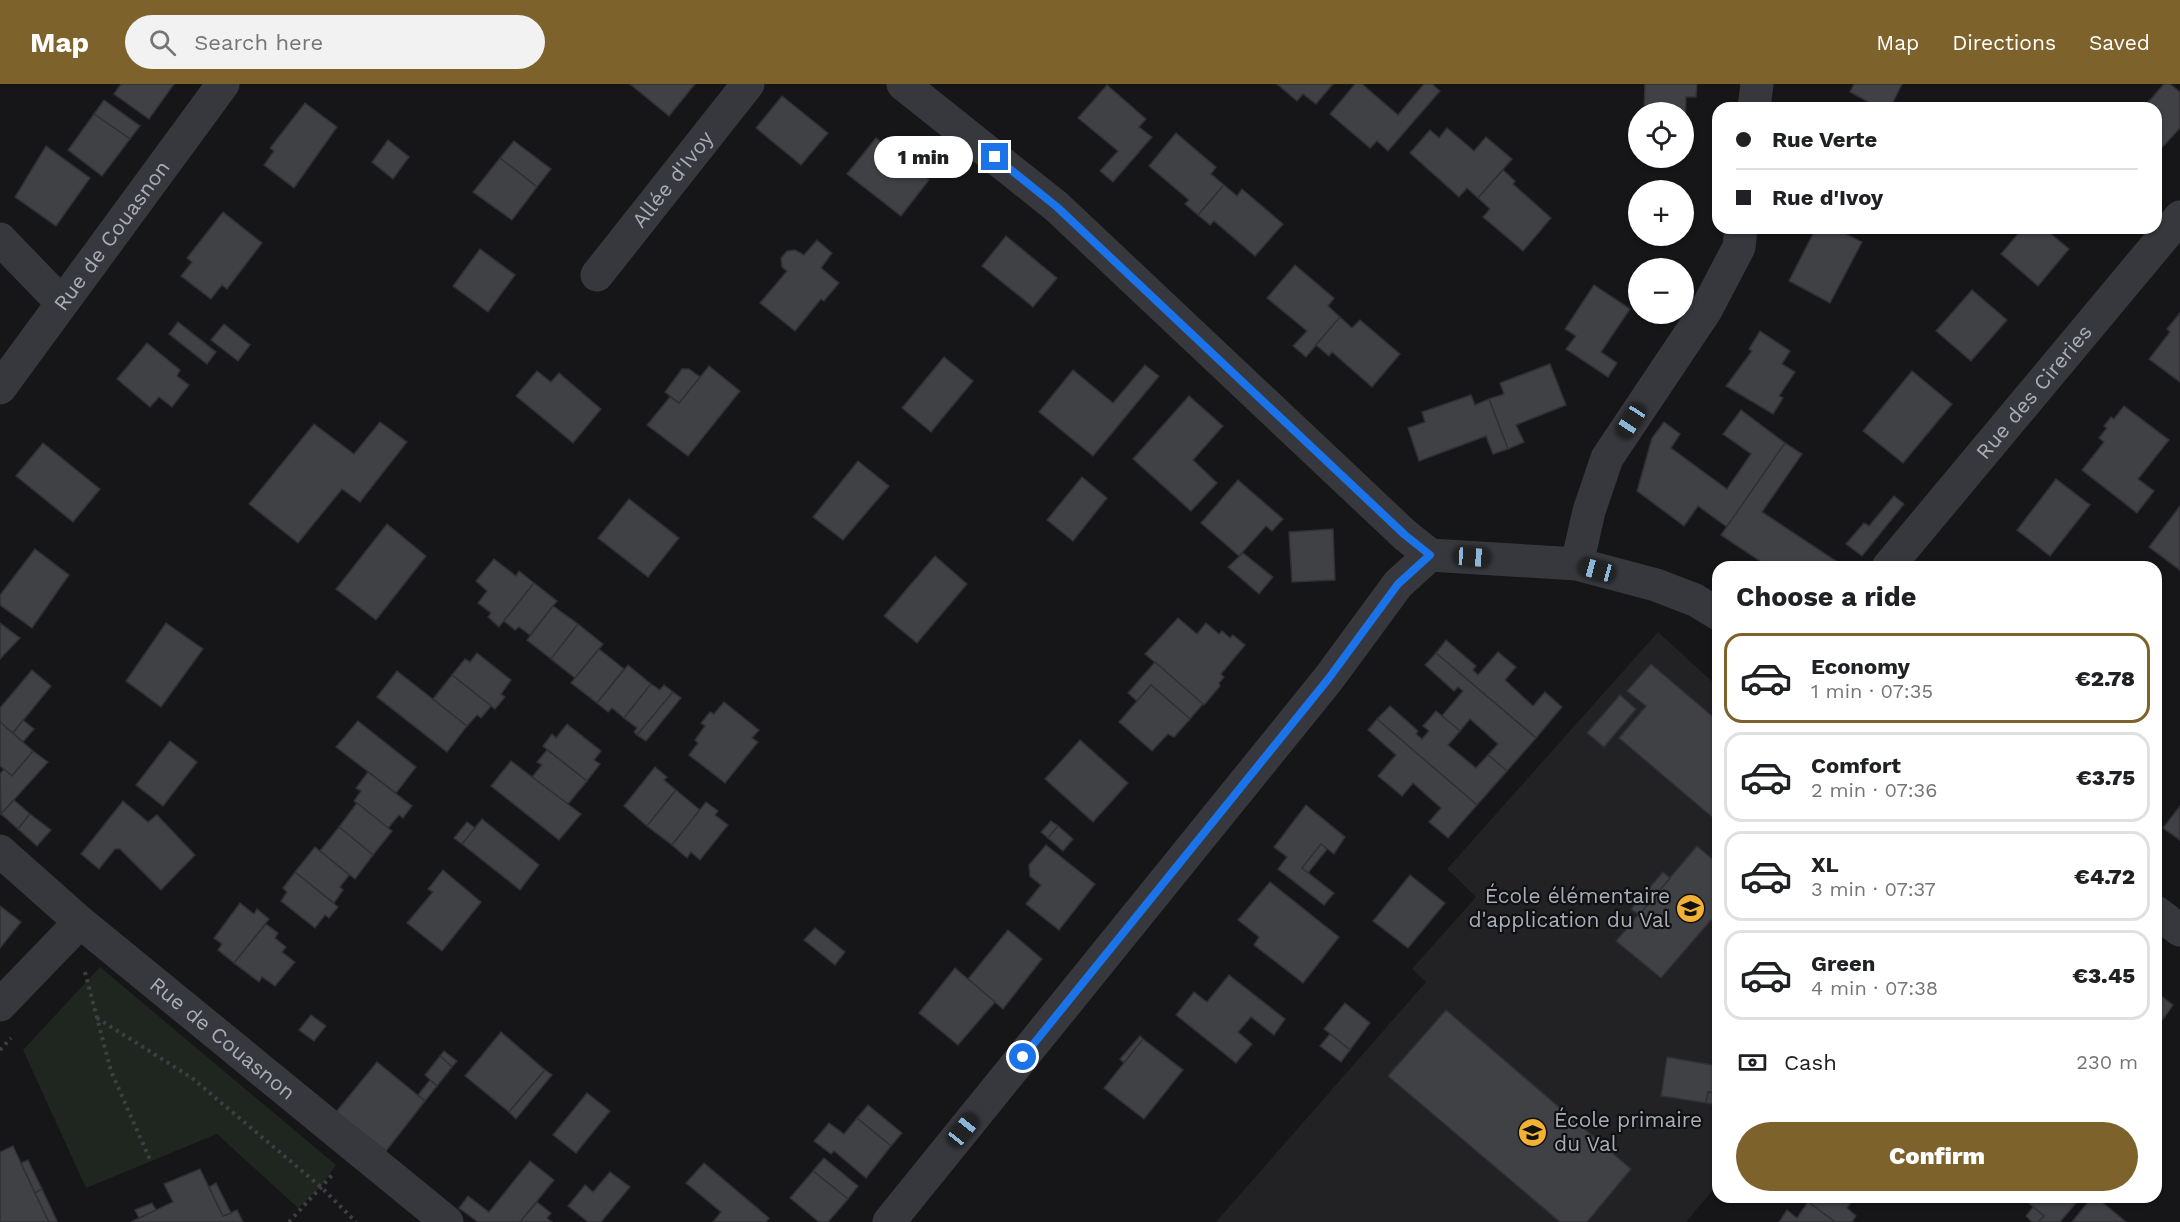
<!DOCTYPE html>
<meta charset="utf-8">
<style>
:root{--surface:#fff;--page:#f2f2f2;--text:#202124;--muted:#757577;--line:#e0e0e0;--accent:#7e622b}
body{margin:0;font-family:"Work Sans",sans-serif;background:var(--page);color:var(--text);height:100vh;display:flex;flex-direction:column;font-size:22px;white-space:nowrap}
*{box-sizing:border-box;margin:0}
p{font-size:20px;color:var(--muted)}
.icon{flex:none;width:33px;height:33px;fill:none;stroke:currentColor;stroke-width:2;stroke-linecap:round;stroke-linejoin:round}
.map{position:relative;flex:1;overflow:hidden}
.panel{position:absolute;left:1712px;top:477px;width:450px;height:642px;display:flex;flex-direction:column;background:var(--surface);border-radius:18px;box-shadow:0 2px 4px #0004}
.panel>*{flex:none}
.banner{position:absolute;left:1712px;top:18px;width:450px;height:132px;border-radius:18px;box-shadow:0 2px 4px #0004;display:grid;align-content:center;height:132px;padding:0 24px;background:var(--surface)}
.buttons{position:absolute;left:1628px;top:18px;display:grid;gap:12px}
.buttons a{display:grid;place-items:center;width:66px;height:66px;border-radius:50%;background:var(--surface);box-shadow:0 2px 4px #0004;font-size:30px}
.end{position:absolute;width:27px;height:27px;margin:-14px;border:8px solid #1a73e8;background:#fff;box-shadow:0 0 0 3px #fff}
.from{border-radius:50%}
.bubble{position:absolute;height:42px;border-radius:21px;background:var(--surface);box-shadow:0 2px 4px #0004;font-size:20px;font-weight:800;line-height:42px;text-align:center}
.car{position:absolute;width:18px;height:36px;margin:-18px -9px;border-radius:8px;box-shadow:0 0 4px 2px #0007;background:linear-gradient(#222 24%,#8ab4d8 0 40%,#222 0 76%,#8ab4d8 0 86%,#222 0)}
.banner b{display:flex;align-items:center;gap:21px;height:57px;font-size:22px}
.banner b+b{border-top:2px solid var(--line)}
.banner i{width:15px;height:15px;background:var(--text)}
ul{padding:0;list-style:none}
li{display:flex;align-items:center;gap:18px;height:90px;margin:0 12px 9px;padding:0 12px;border:3px solid var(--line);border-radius:18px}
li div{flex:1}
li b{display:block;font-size:22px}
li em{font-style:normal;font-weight:800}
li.current{border-color:var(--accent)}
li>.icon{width:54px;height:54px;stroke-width:1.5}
h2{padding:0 24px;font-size:27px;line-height:72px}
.pay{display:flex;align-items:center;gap:15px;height:66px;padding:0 24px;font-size:22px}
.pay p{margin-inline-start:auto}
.button{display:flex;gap:12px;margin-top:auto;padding:12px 24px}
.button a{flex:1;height:69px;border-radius:36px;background:var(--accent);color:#fff;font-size:24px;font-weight:800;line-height:69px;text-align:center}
header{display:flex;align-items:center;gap:36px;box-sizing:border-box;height:84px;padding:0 30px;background:var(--accent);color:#fff}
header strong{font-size:28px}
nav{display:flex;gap:33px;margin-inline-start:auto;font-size:21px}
.search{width:420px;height:54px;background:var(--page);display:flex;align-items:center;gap:15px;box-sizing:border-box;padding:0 21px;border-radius:33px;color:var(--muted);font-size:22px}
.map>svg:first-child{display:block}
.built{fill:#222225}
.green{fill:#1e261f}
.building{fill:#404145;stroke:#303034;stroke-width:1.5}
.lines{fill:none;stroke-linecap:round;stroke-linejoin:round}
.path{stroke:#3d3f44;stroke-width:4;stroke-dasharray:3 4.5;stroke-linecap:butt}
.minor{stroke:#37383d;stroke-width:33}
.route{stroke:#1a73e8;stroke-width:8}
.labels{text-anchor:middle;stroke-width:4.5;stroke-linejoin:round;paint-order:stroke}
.street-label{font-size:21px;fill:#a8adb8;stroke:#111113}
.poi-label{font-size:21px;fill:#a8adb8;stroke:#111113;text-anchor:end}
</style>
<header>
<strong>Map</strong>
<div class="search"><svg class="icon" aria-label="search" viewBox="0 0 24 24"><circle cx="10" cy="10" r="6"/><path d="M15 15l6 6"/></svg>Search here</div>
<nav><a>Map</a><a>Directions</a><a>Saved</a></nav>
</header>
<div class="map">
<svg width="2180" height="1138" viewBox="0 0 2180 1138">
<rect width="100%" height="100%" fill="#161618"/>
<polygon class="built" points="1658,548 1717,602 1717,1101 1686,1138 1216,1138 1426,898 1412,885 1476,813 1447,785"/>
<polygon class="green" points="100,883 336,1081 321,1103 298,1124 217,1050 86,1104 23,966"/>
<g class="building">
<polygon points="121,0 174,0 149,35 114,10"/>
<polygon points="630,0 695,0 669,32"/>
<polygon points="1277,0 1333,0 1316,20 1303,10 1297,17"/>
<polygon points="1355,0 1362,0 1398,31 1424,0 1432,0 1440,7 1388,67 1377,57 1370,64 1330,30"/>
<polygon points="1645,0 1697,0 1696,13 1686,13 1685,62 1683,28 1644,28"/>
<polygon points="1854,0 1902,0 1890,24 1873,24 1874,21 1850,8"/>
<polygon points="2164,0 2170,0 2180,8 2180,44 2158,68 2156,66 2156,24 2143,24"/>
<polygon points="1107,1 1146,35 1139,43 1152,53 1113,98 1100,87 1118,67 1078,34"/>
<polygon points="782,12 828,49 801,81 756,44"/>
<polygon points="104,16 140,42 130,55 94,30"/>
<polygon points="305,19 337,43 294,104 264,81 274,67 270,64"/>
<polygon points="94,30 130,55 102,92 68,66"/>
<polygon points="1447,44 1474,67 1486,53 1512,75 1478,114 1467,104 1459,113 1410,69 1430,46 1439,54"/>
<polygon points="1176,49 1216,83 1211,90 1224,101 1198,131 1185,120 1189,116 1149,82"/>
<polygon points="876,54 929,96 901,132 847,90"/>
<polygon points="388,56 409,73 393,95 372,78"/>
<polygon points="514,57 551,85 537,103 500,74"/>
<polygon points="46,62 90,94 56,142 15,113"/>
<polygon points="500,74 537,103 512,136 473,108"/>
<polygon points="1503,86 1515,97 1513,100 1551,134 1523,167 1483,133 1490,125 1478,114"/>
<polygon points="1224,101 1237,112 1242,105 1283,140 1255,172 1214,137 1210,141 1198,131"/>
<polygon points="223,128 262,159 227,205 222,201 211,215 181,192 192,178 187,174"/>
<polygon points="1816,144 1834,144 1862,158 1830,219 1789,197"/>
<polygon points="2023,144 2044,144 2069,165 2038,202 2001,170"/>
<polygon points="1006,152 1057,194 1033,223 982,182"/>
<polygon points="817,156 832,169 821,184 839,199 824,217 821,215 795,247 760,219 787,187 782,183 781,174 787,167 795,166 804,171"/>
<polygon points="480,165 515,191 488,228 453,202"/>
<polygon points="1295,181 1334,214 1328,222 1340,233 1306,273 1293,262 1307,247 1267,214"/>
<polygon points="1594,201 1630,225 1601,268 1617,279 1608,293 1566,265 1576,252 1565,245"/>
<polygon points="1972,206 2007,236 1971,277 1936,247"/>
<polygon points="2180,229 2180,298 2149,275 2170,248 2167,245"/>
<polygon points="1340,233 1352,244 1360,236 1400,270 1372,303 1332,268 1329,272 1316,261"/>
<polygon points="178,238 216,268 207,280 169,250"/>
<polygon points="224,240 250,261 238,277 211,256"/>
<polygon points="1760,247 1790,267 1782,280 1795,288 1779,312 1783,314 1773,330 1726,302 1752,267 1749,265"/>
<polygon points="147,259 180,286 177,292 189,301 172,323 159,313 150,323 117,295"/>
<polygon points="944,273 973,297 931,348 902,324"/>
<polygon points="1550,280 1566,321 1516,341 1524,358 1508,365 1489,315 1504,310 1500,299"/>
<polygon points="1145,281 1159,292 1093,372 1039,328 1073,286 1113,319"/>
<polygon points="709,282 740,307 688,372 647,341 670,313 679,319"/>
<polygon points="682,285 689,285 700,293 679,319 665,308"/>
<polygon points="537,287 551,298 559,289 601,325 573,359 516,312"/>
<polygon points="1912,287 1952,320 1903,379 1863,347"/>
<polygon points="1471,311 1475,321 1489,315 1508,365 1493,370 1486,352 1419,377 1408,344 1425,338 1422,328"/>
<polygon points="1189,312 1223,342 1193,376 1217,399 1191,427 1133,375"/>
<polygon points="2124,322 2169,356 2138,395 2154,407 2137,429 2082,386 2104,358 2099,354 2107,344 2104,342 2111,333 2114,335"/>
<polygon points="1741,326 1785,359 1727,443 1698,422 1684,442 1637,407 1652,354 1664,338 1680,350 1671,364 1727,405 1751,370 1723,350"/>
<polygon points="380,338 407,358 360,418 342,405 298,459 249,420 314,340 354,370"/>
<polygon points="43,359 100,405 73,438 16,392"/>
<polygon points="1785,359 1802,370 1762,428 1845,483 1769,483 1721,451"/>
<polygon points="858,377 889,402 843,456 813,433"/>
<polygon points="1082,393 1107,414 1073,457 1047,436"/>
<polygon points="2056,395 2090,421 2050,472 2017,446"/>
<polygon points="1238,396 1283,435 1272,447 1266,442 1239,472 1201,439"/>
<polygon points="1894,412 1904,420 1862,472 1846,460 1864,439 1869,442"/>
<polygon points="629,415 679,454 648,493 598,454"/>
<polygon points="2180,422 2180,486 2149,463"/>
<polygon points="387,440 426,472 376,536 336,505"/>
<polygon points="1333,445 1335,496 1292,498 1289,448"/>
<polygon points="35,465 69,491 32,544 0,521 0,511"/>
<polygon points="1243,469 1273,493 1259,510 1228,483"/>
<polygon points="935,472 967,500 917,559 884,532"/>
<polygon points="494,475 516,492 519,487 534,499 499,543 488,533 491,529 478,519 487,507 476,497"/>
<polygon points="534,499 557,517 530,551 519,543 515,546 504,537"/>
<polygon points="553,522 578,540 551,575 527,556"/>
<polygon points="1178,534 1197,550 1206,539 1219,550 1222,547 1230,554 1233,551 1245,561 1221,590 1224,593 1219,599 1220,602 1204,621 1145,570"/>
<polygon points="0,539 20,554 0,575"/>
<polygon points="166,539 203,565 161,623 126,597"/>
<polygon points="578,540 603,560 575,594 551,575"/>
<polygon points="1446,556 1476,582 1473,586 1478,591 1498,568 1516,583 1505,596 1533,622 1545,608 1562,623 1536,654 1436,569"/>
<polygon points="599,565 624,585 597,619 571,599"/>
<polygon points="477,569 511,596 501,610 505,613 495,625 452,591 465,575 470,578"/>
<polygon points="1436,569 1536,654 1507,687 1488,671 1498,660 1470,635 1460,647 1442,632 1463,607 1458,603 1454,607 1425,581"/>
<polygon points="1155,578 1203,620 1190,635 1151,601 1137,617 1128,609"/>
<polygon points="1651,580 1718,637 1718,738 1619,654 1646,622 1627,607"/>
<polygon points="628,581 651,600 624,634 612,624 608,628 597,619"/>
<polygon points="32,586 51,602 13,649 0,638 0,624"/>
<polygon points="397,587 467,642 447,668 377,613"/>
<polygon points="452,591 491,622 481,634 477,631 467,642 433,615"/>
<polygon points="651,600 660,606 664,601 673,608 637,651 634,648 637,644 624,634"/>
<polygon points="1151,601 1190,635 1174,653 1168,650 1152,667 1119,638"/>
<polygon points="673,608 681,614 646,657 637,651"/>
<polygon points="1620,611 1636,625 1604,663 1587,649"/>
<polygon points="724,618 759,646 752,654 758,658 725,699 689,671 698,659 695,656 705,642 701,639 710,628 714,630"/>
<polygon points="1390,622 1418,647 1416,650 1422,655 1429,647 1423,642 1436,627 1460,647 1448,661 1476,684 1488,671 1507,687 1477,721 1377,635"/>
<polygon points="1377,635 1477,721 1448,754 1429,738 1441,724 1413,699 1402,712 1378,692 1396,671 1368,646"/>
<polygon points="23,636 34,645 23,658 13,649"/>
<polygon points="358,637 416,683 396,709 336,663"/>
<polygon points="0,638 33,667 12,692 0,682"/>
<polygon points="567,640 601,667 594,676 600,680 587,697 543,662 552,650 556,654"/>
<polygon points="1080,656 1128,699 1093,738 1045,695"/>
<polygon points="170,657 197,678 163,722 136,701"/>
<polygon points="547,666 587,697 568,720 532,693 542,681 537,678"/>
<polygon points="33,667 48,678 1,730 0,690 4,685 12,692"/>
<polygon points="511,677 581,730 559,756 491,702"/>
<polygon points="655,683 667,693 664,696 676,706 647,742 624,722"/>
<polygon points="368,688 412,722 403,734 399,731 388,744 354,717 361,707 356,704"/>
<polygon points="676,706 700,726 672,761 647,742"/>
<polygon points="14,716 30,730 18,745 1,730"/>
<polygon points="123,717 148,738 157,731 195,771 161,806 120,765 115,765 99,785 81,770"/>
<polygon points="706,718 718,727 715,731 728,741 700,776 691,768 687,774 672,761"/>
<polygon points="357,719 392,747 373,771 339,743"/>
<polygon points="1306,721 1345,753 1334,770 1321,760 1302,784 1334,809 1324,821 1278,785 1287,773 1274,763"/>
<polygon points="2180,722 2180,756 2163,744"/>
<polygon points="30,730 51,746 37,762 18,745"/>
<polygon points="482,735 539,781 520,806 462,760"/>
<polygon points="1051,737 1058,742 1048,754 1041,748"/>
<polygon points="467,738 475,744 462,760 454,754"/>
<polygon points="1058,742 1073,755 1063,767 1048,754"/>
<polygon points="339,743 373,771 355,795 320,767"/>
<polygon points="1321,760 1327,765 1308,789 1302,784"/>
<polygon points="1046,761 1095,800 1059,846 1026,820 1041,801 1030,792 1029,781"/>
<polygon points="1697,762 1718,780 1718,841 1711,836 1661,894 1616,857"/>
<polygon points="315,763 349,791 340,803 343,806 334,819 295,788"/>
<polygon points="443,786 481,818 442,867 407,839 433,808 428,805"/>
<polygon points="295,788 338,823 329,834 325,831 315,844 281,817 287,808 283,804"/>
<polygon points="1663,788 1670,794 1639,831 1631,825"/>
<polygon points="1410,791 1445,819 1408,864 1373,837"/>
<polygon points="1270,798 1339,853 1303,899 1254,861 1259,853 1238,836"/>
<polygon points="240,819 254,830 257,825 269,835 234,879 218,866 222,860 214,854"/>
<polygon points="0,822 21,838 0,864"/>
<polygon points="266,840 278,849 275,854 286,863 282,868 295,878 275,902 262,893 259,898 234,879"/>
<polygon points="815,844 845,868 835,881 804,856"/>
<polygon points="1008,846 1042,875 1003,925 968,895"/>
<polygon points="955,884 995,918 958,961 919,929"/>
<polygon points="1229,891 1285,935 1274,951 1251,933 1238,948 1252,960 1236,979 1176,931 1194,908 1207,918"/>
<polygon points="2156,908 2173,921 2156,945"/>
<polygon points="1345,919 1370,939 1350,966 1324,945"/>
<polygon points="1446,926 1631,1085 1587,1138 1560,1138 1388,992"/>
<polygon points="311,931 326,942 314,957 299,946"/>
<polygon points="501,948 545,986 509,1028 465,992"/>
<polygon points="1330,950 1350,966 1341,978 1320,962"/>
<polygon points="1140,952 1143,955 1124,979 1120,975"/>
<polygon points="1143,955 1183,986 1144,1035 1104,1004"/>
<polygon points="444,967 457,977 452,983 440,972"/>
<polygon points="440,972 452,983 437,1002 425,991"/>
<polygon points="1667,973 1718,982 1718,1010 1708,1008 1706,1019 1661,1012"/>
<polygon points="377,978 425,1017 386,1067 336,1028"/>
<polygon points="545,986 552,991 516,1035 509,1028"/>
<polygon points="430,996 437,1002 425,1017 418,1011"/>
<polygon points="1708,1008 1718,1010 1718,1021 1706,1019"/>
<polygon points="587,1009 610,1027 576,1069 553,1051"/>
<polygon points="868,1021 902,1049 891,1062 857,1034"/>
<polygon points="857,1034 891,1062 866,1094 834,1067 831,1070 814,1057 829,1039 844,1050"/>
<polygon points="13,1062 35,1109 49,1138 0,1138 0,1068"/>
<polygon points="824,1074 858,1102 848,1115 813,1087"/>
<polygon points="28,1076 42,1105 35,1109 21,1079"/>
<polygon points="530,1077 554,1096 520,1138 478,1138 459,1124 468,1112 489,1128"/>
<polygon points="704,1079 769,1134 766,1138 713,1138 721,1128 686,1099"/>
<polygon points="200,1085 223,1132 237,1126 243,1138 131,1138 173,1118 164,1100"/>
<polygon points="813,1087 848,1115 828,1138 819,1138 790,1114"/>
<polygon points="610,1088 630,1103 601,1138 588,1138 568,1122 585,1101 593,1108"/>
<polygon points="216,1099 231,1129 223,1132 209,1103"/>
<polygon points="42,1105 57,1137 55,1138 49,1138 35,1109"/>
<polygon points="1802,1113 1855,1113 1847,1124 1856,1132 1852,1138 1835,1138"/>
<polygon points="2081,1113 2060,1138 2038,1138 2044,1132 2023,1114"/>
<polygon points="2092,1113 2096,1113 2126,1138 2072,1138"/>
<polygon points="537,1118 551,1129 547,1134 552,1138 520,1138"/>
<polygon points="1808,1118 1835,1138 1779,1138 1787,1126 1797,1134"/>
<polygon points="152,1119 156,1126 139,1134 135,1126"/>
<polygon points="2033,1123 2044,1132 2038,1138 2032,1138 2026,1132"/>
</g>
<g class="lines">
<g class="path">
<polyline points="85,888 111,987 151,1078"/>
<polyline points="97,934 192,994 321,1103 356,1138"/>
<polyline points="0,966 11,954"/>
<polyline points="289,1138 334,1089"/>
</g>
<g class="minor">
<polyline points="903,0 1057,123 1405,451 1430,471 1577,480 1656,501 1695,516 1718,530"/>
<polyline points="1754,24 1757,0"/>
<polyline points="0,155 61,218"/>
<path id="s1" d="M597,191l151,-191"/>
<path id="s2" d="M0,304l223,-304"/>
<polyline points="1577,480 1589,427 1607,374 1706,226 1739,163 1741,144"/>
<path id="s3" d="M1888,483l292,-350"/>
<path id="s4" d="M0,767l80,71 367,300"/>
<polyline points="2156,828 2180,846"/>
<polyline points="0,921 80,838"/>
<polyline points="889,1138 1329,594 1398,500 1430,471"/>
</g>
</g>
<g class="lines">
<polyline class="route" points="995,73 1057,123 1405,451 1430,471 1398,500 1329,594 1023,973"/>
</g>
<defs>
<symbol id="school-disc" viewBox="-11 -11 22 22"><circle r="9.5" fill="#f2b134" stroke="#111113"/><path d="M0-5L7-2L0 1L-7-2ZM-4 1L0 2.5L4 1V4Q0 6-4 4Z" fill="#111"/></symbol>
</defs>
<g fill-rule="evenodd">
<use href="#school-disc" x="1674" y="808" width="33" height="33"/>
<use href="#school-disc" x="1516" y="1032" width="33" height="33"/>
</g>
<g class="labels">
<g class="street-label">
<text dy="7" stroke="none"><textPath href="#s1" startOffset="122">Allée d'Ivoy</textPath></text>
<text dy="7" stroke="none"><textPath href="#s2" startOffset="189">Rue de Couasnon</textPath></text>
<text dy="7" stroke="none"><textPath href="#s3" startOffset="228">Rue des Cireries</textPath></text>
<text dy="7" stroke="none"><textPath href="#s4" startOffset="291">Rue de Couasnon</textPath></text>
</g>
<g class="poi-label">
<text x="1670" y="819">École élémentaire<tspan x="1670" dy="24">d'application du Val</tspan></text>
<text x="1554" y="1043" text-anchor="start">École primaire<tspan x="1554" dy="24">du Val</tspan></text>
</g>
</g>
</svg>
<div class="buttons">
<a><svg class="icon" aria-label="locate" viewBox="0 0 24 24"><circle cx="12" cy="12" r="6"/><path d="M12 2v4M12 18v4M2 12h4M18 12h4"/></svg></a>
<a>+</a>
<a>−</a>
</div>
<i class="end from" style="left:1023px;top:973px"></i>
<i class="end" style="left:995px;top:73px"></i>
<div class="bubble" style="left:874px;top:52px;width:99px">1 min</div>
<i class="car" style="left:1631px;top:337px;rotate:213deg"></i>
<i class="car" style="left:1472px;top:473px;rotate:94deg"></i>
<i class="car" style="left:1597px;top:486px;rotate:285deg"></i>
<i class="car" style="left:963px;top:1046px;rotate:39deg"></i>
<div class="banner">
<b><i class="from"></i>Rue Verte</b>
<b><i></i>Rue d'Ivoy</b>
</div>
<section class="panel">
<h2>Choose a ride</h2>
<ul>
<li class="current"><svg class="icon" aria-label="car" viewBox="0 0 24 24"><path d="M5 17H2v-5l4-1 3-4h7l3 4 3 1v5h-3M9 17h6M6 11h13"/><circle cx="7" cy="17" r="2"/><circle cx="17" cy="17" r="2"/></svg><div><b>Economy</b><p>1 min · 07:35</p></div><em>€2.78</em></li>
<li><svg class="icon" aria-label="car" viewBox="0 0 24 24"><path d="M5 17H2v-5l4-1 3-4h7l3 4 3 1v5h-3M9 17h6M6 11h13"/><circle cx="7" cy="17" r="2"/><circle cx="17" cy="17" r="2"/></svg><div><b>Comfort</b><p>2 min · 07:36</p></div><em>€3.75</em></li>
<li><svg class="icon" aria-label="car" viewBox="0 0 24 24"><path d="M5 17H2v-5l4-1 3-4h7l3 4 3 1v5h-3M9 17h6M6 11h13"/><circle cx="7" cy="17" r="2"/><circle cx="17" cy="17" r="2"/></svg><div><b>XL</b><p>3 min · 07:37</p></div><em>€4.72</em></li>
<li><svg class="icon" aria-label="car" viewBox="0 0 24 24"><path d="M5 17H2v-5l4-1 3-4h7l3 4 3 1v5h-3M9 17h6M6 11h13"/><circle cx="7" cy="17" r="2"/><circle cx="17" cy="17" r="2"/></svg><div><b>Green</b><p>4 min · 07:38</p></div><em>€3.45</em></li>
</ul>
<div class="pay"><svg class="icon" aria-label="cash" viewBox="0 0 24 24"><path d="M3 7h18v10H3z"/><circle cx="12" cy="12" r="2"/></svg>Cash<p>230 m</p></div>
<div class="button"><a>Confirm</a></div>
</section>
</div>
